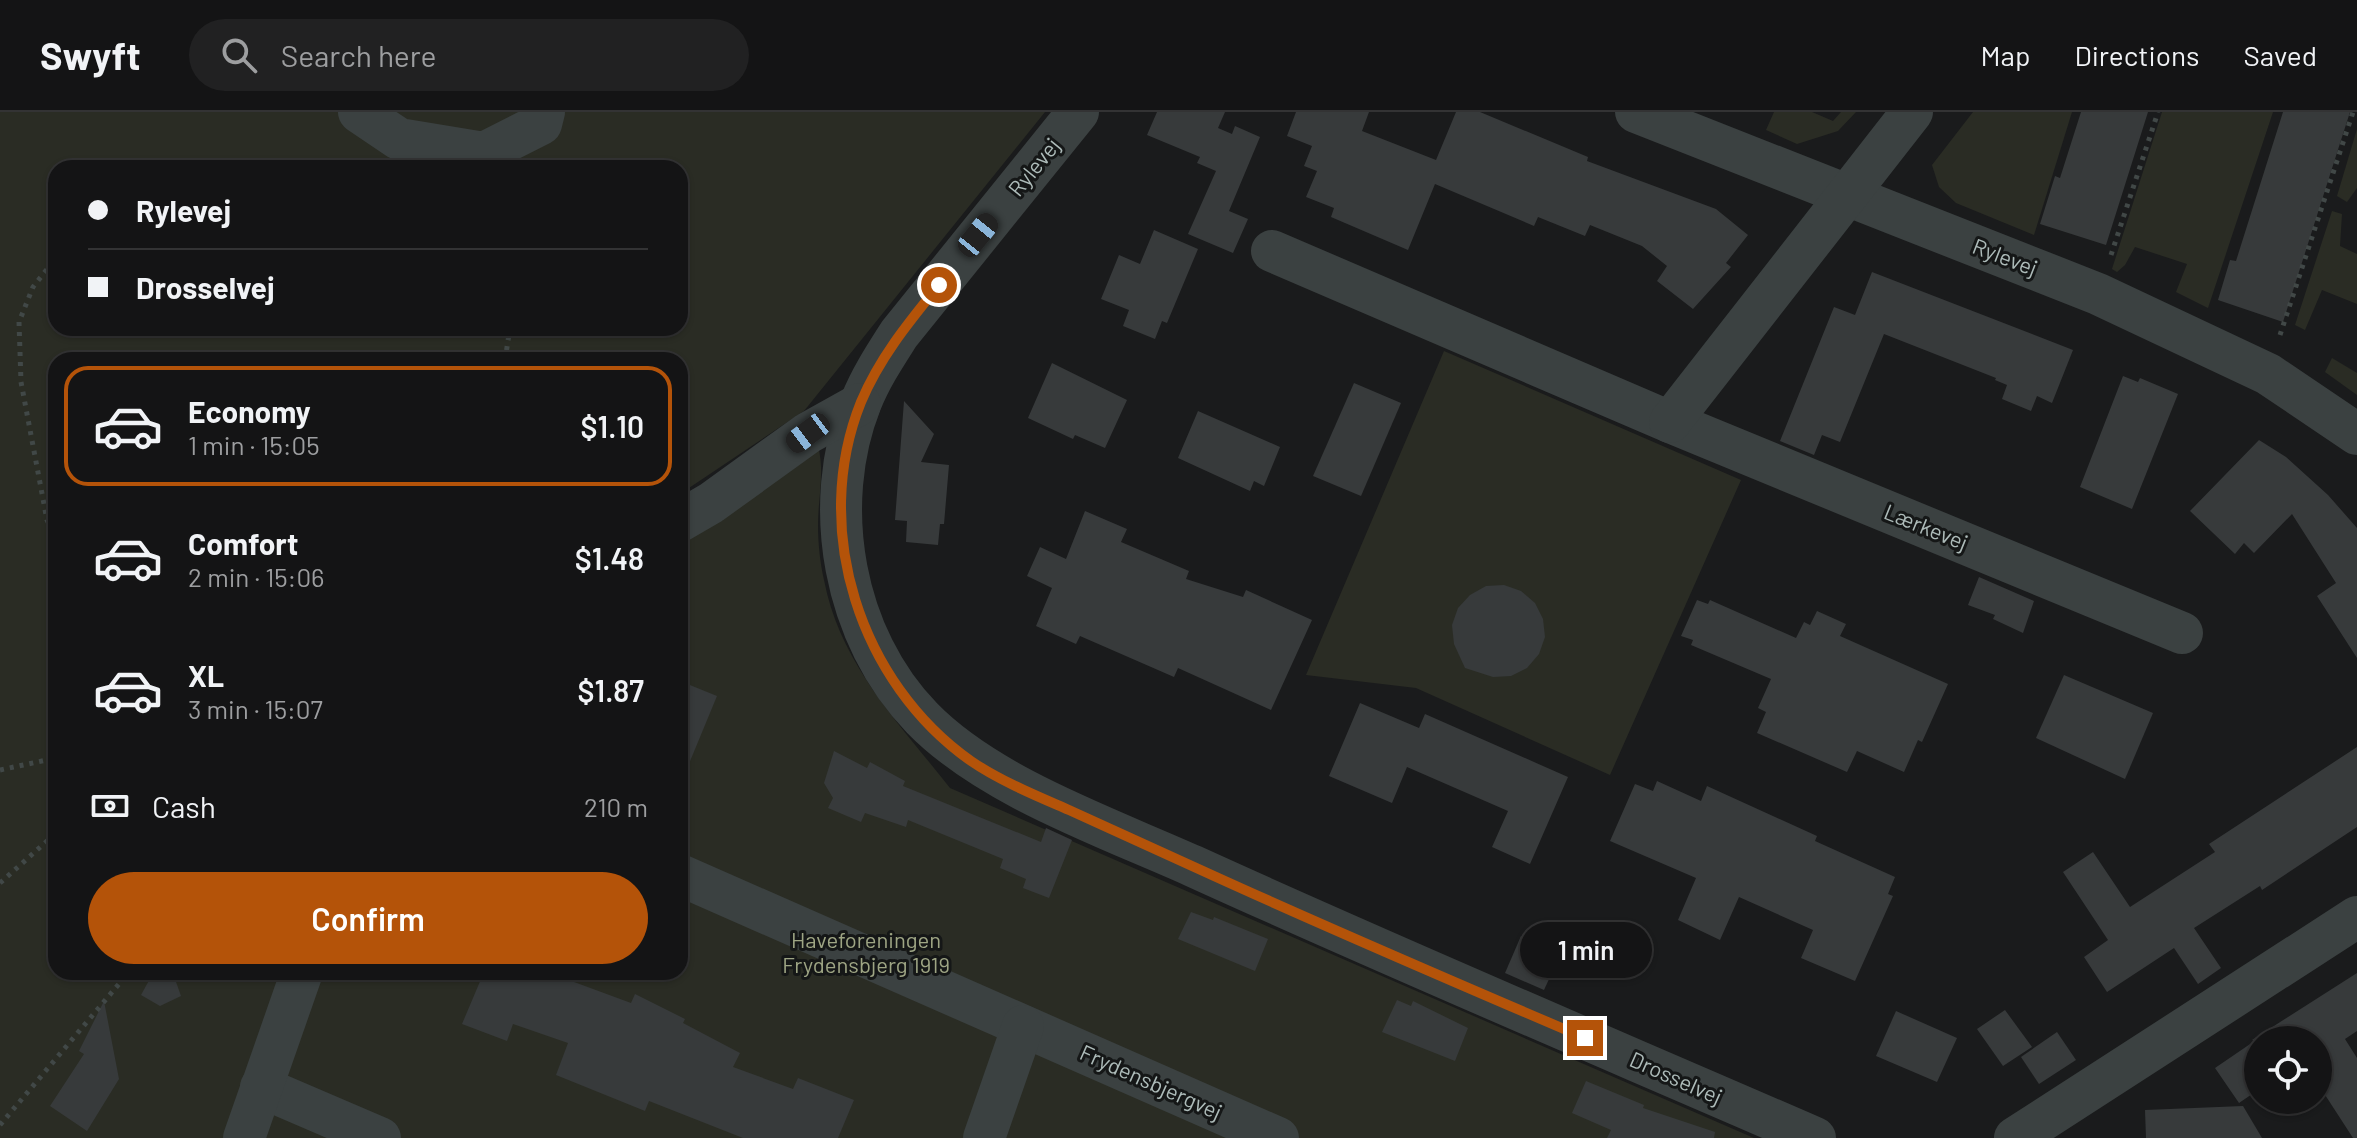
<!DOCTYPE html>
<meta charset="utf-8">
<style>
:root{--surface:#141415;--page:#212122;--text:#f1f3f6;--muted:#9d9ea0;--line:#333334;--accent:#b45309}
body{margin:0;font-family:Barlow,sans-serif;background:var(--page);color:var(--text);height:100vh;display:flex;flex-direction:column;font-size:30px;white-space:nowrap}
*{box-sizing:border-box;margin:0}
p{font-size:26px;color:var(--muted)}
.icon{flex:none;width:44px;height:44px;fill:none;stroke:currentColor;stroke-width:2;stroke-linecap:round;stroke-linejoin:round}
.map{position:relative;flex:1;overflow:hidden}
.details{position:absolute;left:48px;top:240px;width:640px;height:628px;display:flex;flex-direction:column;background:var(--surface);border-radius:24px;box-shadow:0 2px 6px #0004,0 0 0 2px var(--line)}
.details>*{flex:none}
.top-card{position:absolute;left:48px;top:48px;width:640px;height:176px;border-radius:24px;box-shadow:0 2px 6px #0004,0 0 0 2px var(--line);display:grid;align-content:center;height:176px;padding:0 40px;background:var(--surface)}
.buttons{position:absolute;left:2244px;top:914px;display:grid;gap:16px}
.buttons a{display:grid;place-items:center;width:88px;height:88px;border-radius:50%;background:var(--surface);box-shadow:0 2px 6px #0004,0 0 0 2px var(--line);font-size:40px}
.end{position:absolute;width:36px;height:36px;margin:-18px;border:10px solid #b45309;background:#fff;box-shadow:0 0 0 4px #fff}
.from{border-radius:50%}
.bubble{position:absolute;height:56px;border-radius:28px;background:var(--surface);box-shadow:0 2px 6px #0004,0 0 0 2px var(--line);font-size:26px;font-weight:600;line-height:56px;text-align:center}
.car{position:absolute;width:24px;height:48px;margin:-24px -12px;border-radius:10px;box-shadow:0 0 6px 2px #0007;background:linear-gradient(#222 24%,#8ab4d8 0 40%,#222 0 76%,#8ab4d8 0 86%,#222 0)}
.top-card b{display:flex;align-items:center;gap:28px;height:76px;font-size:30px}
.top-card b+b{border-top:2px solid var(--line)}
.top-card i{width:20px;height:20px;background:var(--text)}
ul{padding:14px 0 0;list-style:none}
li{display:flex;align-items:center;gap:24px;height:120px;margin:0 16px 12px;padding:0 24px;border:4px solid transparent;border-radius:24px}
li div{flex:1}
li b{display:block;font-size:30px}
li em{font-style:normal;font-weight:600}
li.active{border-color:var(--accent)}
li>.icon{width:72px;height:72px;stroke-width:1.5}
.pay{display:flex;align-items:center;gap:20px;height:88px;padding:0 40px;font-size:30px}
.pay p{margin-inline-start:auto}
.primary-button{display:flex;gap:16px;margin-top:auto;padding:16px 40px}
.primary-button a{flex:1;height:92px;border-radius:48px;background:var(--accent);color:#fff;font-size:32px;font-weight:600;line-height:92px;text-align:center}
header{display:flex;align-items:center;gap:48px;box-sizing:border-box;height:112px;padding:0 40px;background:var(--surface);border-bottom:2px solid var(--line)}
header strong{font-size:38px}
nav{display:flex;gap:44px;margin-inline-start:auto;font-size:28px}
.search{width:560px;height:72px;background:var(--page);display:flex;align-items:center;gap:20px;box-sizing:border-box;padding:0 28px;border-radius:44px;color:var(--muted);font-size:30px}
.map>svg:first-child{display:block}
.green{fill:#2a2c24;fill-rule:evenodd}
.building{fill:#373a3b}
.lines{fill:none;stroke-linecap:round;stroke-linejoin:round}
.path{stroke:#414847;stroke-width:5;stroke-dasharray:4 6;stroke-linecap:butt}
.minor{stroke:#3b4141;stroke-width:42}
.route{stroke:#b45309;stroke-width:10}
.labels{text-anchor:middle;stroke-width:6;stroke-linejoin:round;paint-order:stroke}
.street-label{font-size:22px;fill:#adbbb9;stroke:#151717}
.park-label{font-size:22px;fill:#9ea584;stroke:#151717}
</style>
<header>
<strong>Swyft</strong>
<div class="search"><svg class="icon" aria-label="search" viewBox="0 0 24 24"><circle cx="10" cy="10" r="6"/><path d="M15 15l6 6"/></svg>Search here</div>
<nav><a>Map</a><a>Directions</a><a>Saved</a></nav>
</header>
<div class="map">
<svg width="2357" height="1026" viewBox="0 0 2357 1026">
<rect width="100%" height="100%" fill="#1a1b1c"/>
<g class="green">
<path d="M0,0h1045l-241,299 -124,83v-134h-624v612h624v-441l138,-85c7,26 0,52 0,79 0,18 2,38 6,55 16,84 75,143 126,208l804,350h-1754zM56,56h624v160h-624z"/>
<polygon points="1774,0 1812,0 1833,9 1841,0 1856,0 1838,19 1797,32 1766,18"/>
<polygon points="1973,0 2072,0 2034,123 1956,91 1939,75 1932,53"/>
<polygon points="2162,0 2273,0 2208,196 2176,180 2187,152 2135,135 2125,153 2117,160 2112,157"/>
<polygon points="2357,17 2357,76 2347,90 2337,84"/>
<polygon points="2332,99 2342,102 2340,134 2357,142 2357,192 2322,178 2305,218 2295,213"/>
<polygon points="1444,239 1741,368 1610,663 1416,576 1306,563"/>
<polygon points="2332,246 2357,261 2357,283 2325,260"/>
</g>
<g class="building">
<polygon points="1157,0 1225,0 1218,16 1232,22 1235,14 1260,25 1229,99 1248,107 1233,141 1188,122 1216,59 1197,51 1200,45 1147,23"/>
<polygon points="1296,0 1369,0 1362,19 1436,48 1456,0 1480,0 1588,45 1587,49 1716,97 1748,123 1726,151 1731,155 1693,197 1657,169 1667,154 1642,134 1590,113 1585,124 1538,105 1534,114 1435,72 1408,138 1331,105 1334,96 1306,85 1317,59 1304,54 1312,34 1287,24"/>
<polygon points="2081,0 2148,0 2106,133 2040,112 2055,64 2060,66"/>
<polygon points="2283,0 2350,0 2283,210 2218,188 2230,148 2236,149"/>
<polygon points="1154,118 1198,137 1167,211 1162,209 1155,227 1123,214 1129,198 1101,187 1119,143 1140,152"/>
<polygon points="1872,160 2073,238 2052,291 2037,284 2031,299 2002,287 2007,273 1995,268 1996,266 1884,222 1840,330 1822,323 1814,343 1780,329 1834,195 1855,203"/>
<polygon points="1052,251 1127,288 1105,336 1075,323 1073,327 1028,306"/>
<polygon points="2123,264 2138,270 2140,266 2178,282 2132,397 2080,375"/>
<polygon points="1354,271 1401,291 1361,384 1313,364"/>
<polygon points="904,289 934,322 921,350 949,353 944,412 940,412 938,433 906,430 907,409 895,408"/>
<polygon points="1198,299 1280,335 1264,374 1254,369 1250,379 1178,346"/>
<polygon points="2259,328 2286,345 2328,383 2357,416 2357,546 2317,484 2336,471 2292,402 2254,441 2244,431 2235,442 2190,399"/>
<polygon points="1085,399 1127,417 1121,430 1189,459 1186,467 1243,485 1246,478 1312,508 1271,598 1178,556 1174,565 1080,524 1076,532 1036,514 1052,476 1027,464 1040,435 1066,447"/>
<polygon points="1979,465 2034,489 2023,521 1993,507 1995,503 1968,493"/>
<polygon points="1504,473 1521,479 1535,491 1543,507 1545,525 1539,542 1527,556 1511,564 1493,565 1465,556 1454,532 1452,513 1458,496 1470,483 1486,474"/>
<polygon points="1697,488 1708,492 1710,488 1796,526 1804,510 1810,513 1817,499 1846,512 1840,524 1948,572 1922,630 1918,628 1904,660 1857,639 1847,660 1757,621 1766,600 1758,596 1771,567 1691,533 1693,528 1681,524"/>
<polygon points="2064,563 2153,601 2125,667 2036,626"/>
<polygon points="680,569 717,584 681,671 680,671"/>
<polygon points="1360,591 1419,616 1425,602 1568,665 1530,752 1492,735 1508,699 1407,655 1392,691 1329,664"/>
<polygon points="2357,635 2357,715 2262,778 2260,774 2194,816 2221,856 2198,872 2174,836 2107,880 2084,845 2108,828 2063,760 2093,740 2130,795 2215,740 2209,732"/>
<polygon points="834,639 867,656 870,650 905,669 903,674 1041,730 1046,716 1072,728 1049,786 1023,776 1026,767 1000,756 1003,747 908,708 906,715 865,701 861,710 828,696 833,686 824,671"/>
<polygon points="1657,669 1701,689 1707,674 1817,724 1815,729 1895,765 1888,782 1893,784 1855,869 1801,846 1813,818 1739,785 1720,828 1678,808 1696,766 1610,729 1635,672 1653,679"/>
<polygon points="1191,800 1213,808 1214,805 1268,827 1255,859 1178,827"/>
<polygon points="1521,824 1561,841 1544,878 1505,861"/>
<polygon points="164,860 175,867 181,884 160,894 141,883 152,863"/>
<polygon points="484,860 547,860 631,891 635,882 685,907 683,911 740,941 733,955 793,977 798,966 854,988 838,1026 743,1026 649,989 645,999 556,963 568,931 513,912 507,929 462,912"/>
<polygon points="2357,861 2357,919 2345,927 2357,946 2357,1026 2353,1026 2318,972 2318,928 2258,928 2258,978 2239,991 2215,956 2256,928 2252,928"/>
<polygon points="1397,888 1411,894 1413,889 1468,916 1455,949 1382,920"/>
<polygon points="104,889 119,967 87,1019 50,994 84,942 79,939"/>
<polygon points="2005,898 2032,935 2003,954 1977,917"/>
<polygon points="1896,899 1957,926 1937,970 1876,944"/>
<polygon points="2057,920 2076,948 2039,972 2021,945"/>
<polygon points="1586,969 1644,993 1643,996 1715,1020 1714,1026 1607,1026 1611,1018 1572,1001"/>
<polygon points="2243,994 2262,1026 2146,1026 2145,998"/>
</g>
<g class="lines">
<g class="path">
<polyline points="2111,143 2158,0"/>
<polyline points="56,157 48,156 33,175 19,210 21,270 47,408 56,427"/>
<polyline points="2280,223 2353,0"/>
<polyline points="505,248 510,216"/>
<polyline points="0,658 56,646"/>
<polyline points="0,771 56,721"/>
<polyline points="0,1013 129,860"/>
</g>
<g class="minor">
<polyline points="359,0 399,27 484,41 541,12 544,0"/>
<path d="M1078,0l-179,222c-14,22 -28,43 -38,68 -41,103 -18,235 61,316 66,68 184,109 271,148 206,94 415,182 622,272"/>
<polyline points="1636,0 2098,182 2268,262 2357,322"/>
<polyline points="1272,139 1670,310 2182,521"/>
<polyline points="1670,310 1912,0"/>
<polyline points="680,409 711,391 808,321 860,292"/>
<polyline points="680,763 1278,1026"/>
<polyline points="261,975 380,1026"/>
<polyline points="244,1026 302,860"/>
<polyline points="984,1026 1023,914"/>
<polyline points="2015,1026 2357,805"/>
</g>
</g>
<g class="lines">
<path class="route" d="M939,173c-30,37 -59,72 -78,117 -51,127 -1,281 110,359 29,20 66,35 98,49 49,22 97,44 145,66 123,56 247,109 371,162"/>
</g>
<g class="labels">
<g class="street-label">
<text transform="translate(1034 55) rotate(-51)" y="8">Rylevej</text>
<text transform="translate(2005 145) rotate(21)" y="8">Rylevej</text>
<text transform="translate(1926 415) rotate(22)" y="8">Lærkevej</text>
<text transform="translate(1676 966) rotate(24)" y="8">Drosselvej</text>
<text transform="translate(1151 970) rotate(24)" y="8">Frydensbjergvej</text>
</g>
<g class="park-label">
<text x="866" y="836">Haveforeningen<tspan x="866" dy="25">Frydensbjerg 1919</tspan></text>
</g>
</g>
</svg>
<div class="buttons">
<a><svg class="icon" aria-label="locate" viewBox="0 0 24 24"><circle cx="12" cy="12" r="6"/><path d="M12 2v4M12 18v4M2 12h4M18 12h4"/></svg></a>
</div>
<i class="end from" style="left:939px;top:173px"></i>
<i class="end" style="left:1585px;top:926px"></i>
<div class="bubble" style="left:1520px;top:810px;width:132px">1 min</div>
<i class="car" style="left:978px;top:123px;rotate:39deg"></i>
<i class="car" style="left:808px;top:321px;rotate:233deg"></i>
<div class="top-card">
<b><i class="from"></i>Rylevej</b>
<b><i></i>Drosselvej</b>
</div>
<section class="details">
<ul>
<li class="active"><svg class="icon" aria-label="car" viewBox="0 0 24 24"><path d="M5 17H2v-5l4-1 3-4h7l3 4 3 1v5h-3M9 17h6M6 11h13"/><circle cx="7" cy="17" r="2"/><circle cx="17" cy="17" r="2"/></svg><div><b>Economy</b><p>1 min · 15:05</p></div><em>$1.10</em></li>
<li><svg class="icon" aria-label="car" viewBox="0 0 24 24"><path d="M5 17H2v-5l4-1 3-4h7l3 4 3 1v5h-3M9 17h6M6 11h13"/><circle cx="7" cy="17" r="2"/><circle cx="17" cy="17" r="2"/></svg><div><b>Comfort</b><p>2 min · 15:06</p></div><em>$1.48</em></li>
<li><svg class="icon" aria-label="car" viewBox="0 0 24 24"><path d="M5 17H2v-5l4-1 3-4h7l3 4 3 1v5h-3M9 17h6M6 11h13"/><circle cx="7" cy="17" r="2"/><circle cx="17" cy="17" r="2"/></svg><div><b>XL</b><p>3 min · 15:07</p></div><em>$1.87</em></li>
</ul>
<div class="pay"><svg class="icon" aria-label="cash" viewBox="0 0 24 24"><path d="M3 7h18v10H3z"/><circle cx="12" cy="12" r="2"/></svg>Cash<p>210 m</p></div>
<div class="primary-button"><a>Confirm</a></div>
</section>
</div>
